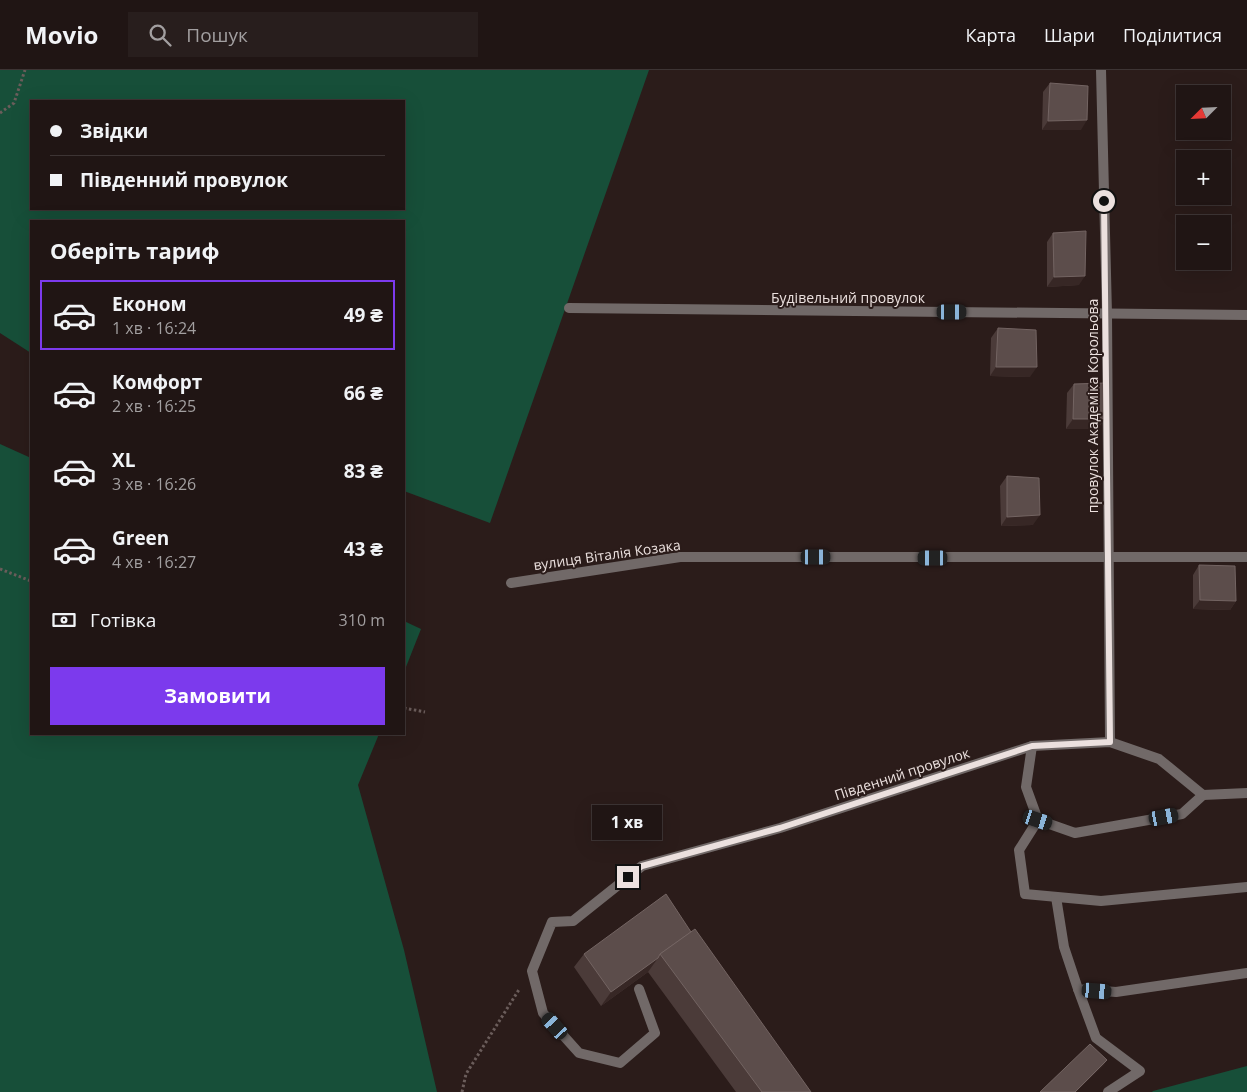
<!DOCTYPE html>
<html lang="uk">
<meta charset="utf-8">
<style>
:root{--surface:#201514;--page:#281e1d;--text:#f1f3f6;--muted:#a29fa0;--line:#3d3434;--accent:#7c3aed}
body{margin:0;font-family:"Open Sans",sans-serif;background:var(--page);color:var(--text);height:100vh;display:flex;flex-direction:column;font-size:19px;white-space:nowrap}
*{box-sizing:border-box;margin:0}
p{font-size:16px;color:var(--muted)}
.icon{flex:none;width:28px;height:28px;fill:none;stroke:currentColor;stroke-width:2;stroke-linecap:round;stroke-linejoin:round}
.map{position:relative;flex:1;overflow:hidden}
.drawer{position:absolute;left:30px;top:150px;width:375px;height:515px;display:flex;flex-direction:column;background:var(--surface);border-radius:0px;box-shadow:0 5px 20px #0002,0 0 0 1px var(--line)}
.drawer>*{flex:none}
.hud{position:absolute;left:30px;top:30px;width:375px;height:110px;border-radius:0px;box-shadow:0 5px 20px #0002,0 0 0 1px var(--line);display:grid;align-content:center;height:110px;padding:0 20px;background:var(--surface)}
.needle{width:32px;rotate:246deg}
.tools{position:absolute;left:1176px;top:15px;display:grid;gap:10px}
.tools a{display:grid;place-items:center;width:55px;height:55px;border-radius:0px;background:var(--surface);box-shadow:0 5px 20px #0002,0 0 0 1px var(--line);font-size:25px}
.end{position:absolute;width:22px;height:22px;margin:-11px;border:6px solid #ebe0de;background:#111;box-shadow:0 0 0 2px #111}
.from{border-radius:50%}
.bubble{position:absolute;height:35px;border-radius:0px;background:var(--surface);box-shadow:0 5px 20px #0002,0 0 0 1px var(--line);font-size:16px;font-weight:700;line-height:35px;text-align:center}
.car{position:absolute;width:15px;height:30px;margin:-15px -8px;border-radius:6px;box-shadow:0 0 4px 1px #0007;background:linear-gradient(#222 24%,#8ab4d8 0 40%,#222 0 76%,#8ab4d8 0 86%,#222 0)}
.hud b{display:flex;align-items:center;gap:18px;height:48px;font-size:19px}
.hud b+b{border-top:1px solid var(--line)}
.hud i{width:12px;height:12px;background:var(--text)}
ul{padding:0;list-style:none}
li{display:flex;align-items:center;gap:15px;height:70px;margin:0 10px 8px;padding:0 10px;border:2px solid transparent;border-radius:0px}
li div{flex:1}
li b{display:block;font-size:19px}
li em{font-style:normal;font-weight:700}
li.selected{border-color:var(--accent)}
li>.icon{width:45px;height:45px;stroke-width:1.5}
h2{padding:0 20px;font-size:22px;line-height:60px}
.pay{display:flex;align-items:center;gap:12px;height:55px;padding:0 20px;font-size:19px}
.pay p{margin-inline-start:auto}
.action{display:flex;gap:10px;margin-top:auto;padding:10px 20px}
.action a{flex:1;height:58px;border-radius:0px;background:var(--accent);color:#fff;font-size:20px;font-weight:700;line-height:58px;text-align:center}
header{display:flex;align-items:center;gap:30px;box-sizing:border-box;height:70px;padding:0 25px;background:var(--surface);border-bottom:1px solid var(--line)}
header strong{font-size:24px}
nav{display:flex;gap:28px;margin-inline-start:auto;font-size:18px}
.search{width:350px;height:45px;background:var(--page);display:flex;align-items:center;gap:12px;box-sizing:border-box;padding:0 18px;border-radius:0px;color:var(--muted);font-size:19px}
.map>svg:first-child{display:block}
.forest{fill:#174f39;fill-rule:evenodd}
.lines{fill:none;stroke-linecap:round;stroke-linejoin:round}
.path{stroke:#6b5d5b;stroke-width:3;stroke-dasharray:2.5 2.5;stroke-linecap:butt}
.street{stroke:#716968;stroke-width:10}
.wall{fill:#4b3b39}
.shaded-wall{fill:#372725}
.building{fill:#5c4d4b;stroke:#736462}
.route{stroke:#ebe0de;stroke-width:6}
.labels{text-anchor:middle;stroke-width:4;stroke-linejoin:round;paint-order:stroke}
.street-label{font-size:14px;fill:#ebe0de;stroke:#2b1c1a}
</style>
<header>
<strong>Movio</strong>
<div class="search"><svg class="icon" aria-label="search" viewBox="0 0 24 24"><circle cx="10" cy="10" r="6"/><path d="M15 15l6 6"/></svg>Пошук</div>
<nav><a>Карта</a><a>Шари</a><a>Поділитися</a></nav>
</header>
<div class="map">
<svg width="1247" height="1022" viewBox="0 0 1247 1022">
<rect width="100%" height="100%" fill="#2b1c1a"/>
<g class="forest">
<path d="M0,0h649l-159,453 -86,-32v-270h-373v132l-31,-20zM31,31h373v108h-373z"/>
<polygon points="0,374 31,388 31,664 379,664 358,715 404,880 437,1022 0,1022"/>
<polygon points="404,551 421,559 404,602"/>
<polygon points="1247,996 1247,1022 1152,1022 1153,1021"/>
</g>
<g class="lines">
<g class="path">
<polyline points="0,43 14,33 25,0"/>
<polyline points="0,499 31,511"/>
<polyline points="404,638 425,642"/>
<polyline points="462,1022 466,1004 520,918"/>
</g>
<g class="street">
<polyline points="1101,0 1107,244 1110,672"/>
<polyline points="569,238 1247,245"/>
<polyline points="511,513 680,487 1247,487"/>
<polyline points="1032,676 1026,717 1038,750 1075,763 1182,744 1203,725"/>
<polyline points="1038,750 1019,780 1025,824 1101,831 1247,817"/>
<polyline points="1056,827 1064,877 1078,919 1116,922 1247,903"/>
<polyline points="639,919 655,963 620,993 579,983 543,943 532,901 552,852 573,851 642,796 780,758 1032,676 1110,672 1159,689 1203,725 1247,723"/>
<polyline points="1078,919 1096,968 1140,1001 1108,1022"/>
</g>
</g>
<g class="wall">
<polygon points="1050,13 1081,60 1042,60 1043,22"/>
<polygon points="1053,163 1079,215 1047,217 1047,172"/>
<polygon points="998,258 1030,307 990,306 991,268"/>
<polygon points="1074,314 1104,349 1098,359 1066,359 1067,323"/>
<polygon points="1007,406 1033,455 1001,456 1000,416"/>
<polygon points="1199,495 1236,531 1230,540 1193,539 1193,505"/>
<polygon points="691,862 811,1022 736,1022 648,902 601,936 574,897 584,884"/>
</g>
<g class="shaded-wall">
<polygon points="1087,50 1081,60 1042,60 1048,51"/>
<polygon points="1085,206 1079,215 1047,217 1054,207"/>
<polygon points="996,297 1037,297 1030,307 990,306"/>
<polygon points="1073,349 1104,349 1098,359 1066,359"/>
<polygon points="1040,445 1033,455 1001,456 1007,447"/>
<polygon points="1200,530 1236,531 1230,540 1193,539"/>
<polygon points="658,888 648,902 601,936 611,922"/>
<polygon points="1107,990 1104,995 1076,1022 1075,1022"/>
</g>
<g class="building">
<polygon points="1050,13 1088,16 1087,50 1048,51"/>
<polygon points="1086,161 1085,206 1054,207 1053,163"/>
<polygon points="998,258 1036,260 1037,297 996,297"/>
<polygon points="1105,313 1104,349 1073,349 1074,314"/>
<polygon points="1007,406 1039,408 1040,445 1007,447"/>
<polygon points="1199,495 1235,496 1236,531 1200,530"/>
<polygon points="666,824 691,862 660,884 658,888 611,922 584,884"/>
<polygon points="695,859 811,1022 762,1022 660,884"/>
<polygon points="1090,974 1107,990 1075,1022 1040,1022"/>
</g>
<g class="lines">
<polyline class="route" points="628,807 642,796 780,758 1032,676 1110,672 1104,131"/>
</g>
<g class="labels">
<g class="street-label">
<text x="848" y="233">Будівельний провулок</text>
<text transform="translate(1093 336) rotate(-90)" y="5">провулок Академіка Корольова</text>
<text transform="translate(607 485) rotate(-8)" y="5">вулиця Віталія Козака</text>
<text transform="translate(902 704) rotate(-18)" y="5">Південний провулок</text>
</g>
</g>
</svg>
<div class="tools">
<a><svg class="needle" viewBox="-14 -14 28 28"><path d="M0-13l5 13h-10z" fill="#e53935"/><path d="M0 13l5-13h-10z" fill="#a29fa0"/></svg></a>
<a>+</a>
<a>−</a>
</div>
<i class="end from" style="left:1104px;top:131px"></i>
<i class="end" style="left:628px;top:807px"></i>
<div class="bubble" style="left:592px;top:735px;width:70px">1 хв</div>
<i class="car" style="left:952px;top:242px;rotate:90deg"></i>
<i class="car" style="left:816px;top:487px;rotate:90deg"></i>
<i class="car" style="left:933px;top:488px;rotate:270deg"></i>
<i class="car" style="left:1164px;top:747px;rotate:80deg"></i>
<i class="car" style="left:1038px;top:750px;rotate:108deg"></i>
<i class="car" style="left:1097px;top:921px;rotate:95deg"></i>
<i class="car" style="left:555px;top:956px;rotate:318deg"></i>
<div class="hud">
<b><i class="from"></i>Звідки</b>
<b><i></i>Південний провулок</b>
</div>
<section class="drawer">
<h2>Оберіть тариф</h2>
<ul>
<li class="selected"><svg class="icon" aria-label="car" viewBox="0 0 24 24"><path d="M5 17H2v-5l4-1 3-4h7l3 4 3 1v5h-3M9 17h6M6 11h13"/><circle cx="7" cy="17" r="2"/><circle cx="17" cy="17" r="2"/></svg><div><b>Економ</b><p>1 хв · 16:24</p></div><em>49 ₴</em></li>
<li><svg class="icon" aria-label="car" viewBox="0 0 24 24"><path d="M5 17H2v-5l4-1 3-4h7l3 4 3 1v5h-3M9 17h6M6 11h13"/><circle cx="7" cy="17" r="2"/><circle cx="17" cy="17" r="2"/></svg><div><b>Комфорт</b><p>2 хв · 16:25</p></div><em>66 ₴</em></li>
<li><svg class="icon" aria-label="car" viewBox="0 0 24 24"><path d="M5 17H2v-5l4-1 3-4h7l3 4 3 1v5h-3M9 17h6M6 11h13"/><circle cx="7" cy="17" r="2"/><circle cx="17" cy="17" r="2"/></svg><div><b>XL</b><p>3 хв · 16:26</p></div><em>83 ₴</em></li>
<li><svg class="icon" aria-label="car" viewBox="0 0 24 24"><path d="M5 17H2v-5l4-1 3-4h7l3 4 3 1v5h-3M9 17h6M6 11h13"/><circle cx="7" cy="17" r="2"/><circle cx="17" cy="17" r="2"/></svg><div><b>Green</b><p>4 хв · 16:27</p></div><em>43 ₴</em></li>
</ul>
<div class="pay"><svg class="icon" aria-label="cash" viewBox="0 0 24 24"><path d="M3 7h18v10H3z"/><circle cx="12" cy="12" r="2"/></svg>Готівка<p>310 m</p></div>
<div class="action"><a>Замовити</a></div>
</section>
</div>
